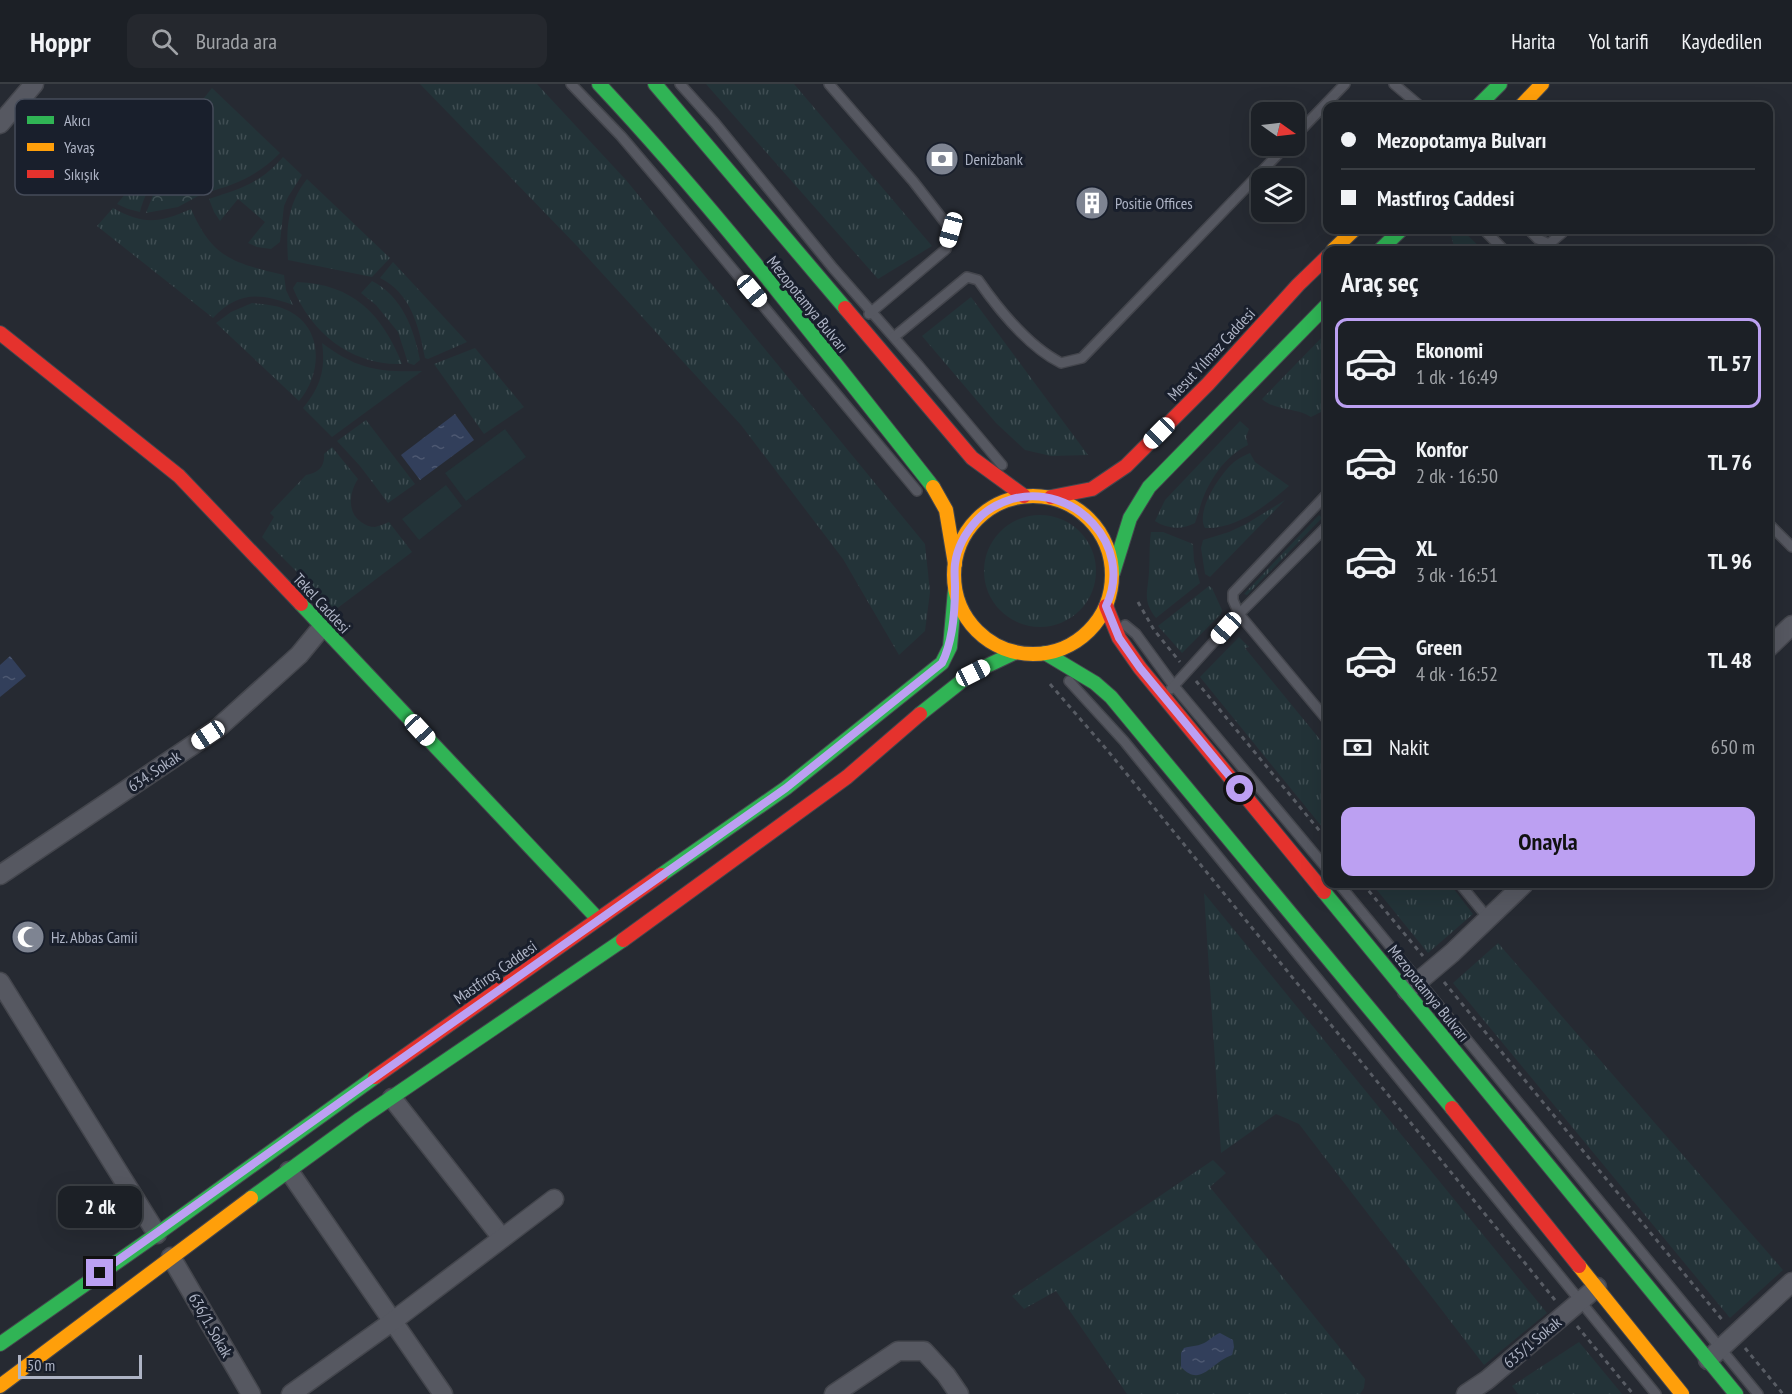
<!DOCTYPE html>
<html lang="tr">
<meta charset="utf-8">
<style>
:root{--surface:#1c2026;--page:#25282e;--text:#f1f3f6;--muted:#a0a3a7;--line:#3a3e43;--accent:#bca0f2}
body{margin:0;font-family:"PT Sans Narrow",sans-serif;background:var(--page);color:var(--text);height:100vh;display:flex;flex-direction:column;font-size:22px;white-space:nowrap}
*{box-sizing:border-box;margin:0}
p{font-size:20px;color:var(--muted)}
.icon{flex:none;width:33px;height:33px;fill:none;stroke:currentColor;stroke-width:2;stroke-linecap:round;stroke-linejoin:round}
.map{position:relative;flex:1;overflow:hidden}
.panel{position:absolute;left:1323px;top:162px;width:450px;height:642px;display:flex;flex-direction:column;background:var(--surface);border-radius:12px;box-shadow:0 6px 24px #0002,0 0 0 2px var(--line)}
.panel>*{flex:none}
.guide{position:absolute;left:1323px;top:18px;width:450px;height:132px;border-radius:12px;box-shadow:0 6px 24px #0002,0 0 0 2px var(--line);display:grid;align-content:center;height:132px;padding:0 18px;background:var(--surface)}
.needle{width:39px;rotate:104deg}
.buttons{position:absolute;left:1251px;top:18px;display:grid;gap:12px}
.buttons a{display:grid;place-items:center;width:54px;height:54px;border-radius:12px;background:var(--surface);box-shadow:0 6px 24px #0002,0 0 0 2px var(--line);font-size:30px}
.scale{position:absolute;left:18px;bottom:15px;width:124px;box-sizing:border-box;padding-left:6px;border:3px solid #aeb4c5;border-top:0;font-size:16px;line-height:21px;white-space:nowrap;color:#aeb4c5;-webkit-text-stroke:4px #191f2c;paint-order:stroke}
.end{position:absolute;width:27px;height:27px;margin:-14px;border:8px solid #bca0f2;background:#111;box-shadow:0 0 0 3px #111}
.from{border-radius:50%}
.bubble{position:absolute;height:42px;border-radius:12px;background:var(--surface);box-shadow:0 6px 24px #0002,0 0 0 2px var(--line);font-size:20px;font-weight:700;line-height:42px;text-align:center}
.car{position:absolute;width:18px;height:36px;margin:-18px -9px;border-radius:8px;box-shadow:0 0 4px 2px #0007;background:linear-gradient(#fff 24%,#345 0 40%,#fff 0 76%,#345 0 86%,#fff 0)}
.guide b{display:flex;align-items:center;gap:21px;height:57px;font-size:22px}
.guide b+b{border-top:2px solid var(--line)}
.guide i{width:15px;height:15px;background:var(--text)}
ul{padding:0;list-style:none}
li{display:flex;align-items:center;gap:18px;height:90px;margin:0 12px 9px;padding:0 6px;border:3px solid transparent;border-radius:12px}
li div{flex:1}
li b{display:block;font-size:22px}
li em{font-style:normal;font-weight:700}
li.active{border-color:var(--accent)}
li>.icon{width:54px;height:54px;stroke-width:1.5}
h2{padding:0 18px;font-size:27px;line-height:72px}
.pay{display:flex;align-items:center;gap:15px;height:66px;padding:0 18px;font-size:22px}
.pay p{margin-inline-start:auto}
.button{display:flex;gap:12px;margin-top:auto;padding:12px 18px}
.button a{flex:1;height:69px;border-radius:12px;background:var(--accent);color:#111;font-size:24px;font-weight:700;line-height:69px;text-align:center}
header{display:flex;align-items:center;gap:36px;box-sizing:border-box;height:84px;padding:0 30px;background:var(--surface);border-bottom:2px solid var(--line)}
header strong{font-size:28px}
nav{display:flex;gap:33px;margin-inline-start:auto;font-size:21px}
.search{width:420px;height:54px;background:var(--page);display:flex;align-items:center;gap:15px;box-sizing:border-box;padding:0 21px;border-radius:12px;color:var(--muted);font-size:22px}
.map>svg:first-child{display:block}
.grass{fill:url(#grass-tufts)}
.park{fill:url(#park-crowns)}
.pitch{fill:#233338}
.water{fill:url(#water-ripples)}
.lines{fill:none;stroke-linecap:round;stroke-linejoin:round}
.lane-casing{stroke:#44464d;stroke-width:12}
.street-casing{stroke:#44464d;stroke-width:21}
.fast-casing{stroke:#44464d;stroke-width:16}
.slow-casing{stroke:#44464d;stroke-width:16}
.jam-casing{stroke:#44464d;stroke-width:16}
.path{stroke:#585c64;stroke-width:3;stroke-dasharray:4.5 4.5;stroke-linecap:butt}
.lane{stroke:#565861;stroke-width:9}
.street{stroke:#565861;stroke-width:18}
.fast{stroke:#30b455;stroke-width:14}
.slow{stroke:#ff9f0a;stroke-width:14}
.jam{stroke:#e5322d;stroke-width:14}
.route{stroke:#bca0f2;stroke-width:8}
.labels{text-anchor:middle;stroke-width:6;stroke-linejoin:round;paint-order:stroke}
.poi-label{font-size:16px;fill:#aeb4c5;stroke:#191f2c;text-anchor:start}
.street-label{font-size:16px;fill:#aeb4c5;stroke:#191f2c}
.key{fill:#191f2c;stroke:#464c5a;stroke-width:1.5}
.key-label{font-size:16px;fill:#aeb4c5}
</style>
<header>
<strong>Hoppr</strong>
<div class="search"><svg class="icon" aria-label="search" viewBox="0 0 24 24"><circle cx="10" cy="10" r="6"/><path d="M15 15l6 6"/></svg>Burada ara</div>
<nav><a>Harita</a><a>Yol tarifi</a><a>Kaydedilen</a></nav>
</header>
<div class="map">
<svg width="1792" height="1310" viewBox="0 0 1792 1310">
<defs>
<pattern id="grass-tufts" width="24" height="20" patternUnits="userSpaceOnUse" patternTransform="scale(1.5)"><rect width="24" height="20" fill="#233338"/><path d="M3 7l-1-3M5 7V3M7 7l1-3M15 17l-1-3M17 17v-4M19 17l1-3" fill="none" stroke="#404e53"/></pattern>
<pattern id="park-crowns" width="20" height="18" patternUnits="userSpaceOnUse" patternTransform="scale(1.5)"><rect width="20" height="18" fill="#233338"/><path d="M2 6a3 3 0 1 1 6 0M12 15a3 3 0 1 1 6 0" fill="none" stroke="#404e53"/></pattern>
<pattern id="water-ripples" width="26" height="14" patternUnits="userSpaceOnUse" patternTransform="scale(1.5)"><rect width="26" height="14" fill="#323f5b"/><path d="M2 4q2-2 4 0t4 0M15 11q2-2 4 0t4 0" fill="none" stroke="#4d5871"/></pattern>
</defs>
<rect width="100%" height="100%" fill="#262a32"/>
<g class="grass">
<polygon points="420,0 537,0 626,96 925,460 930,508 925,547 899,571 843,475 741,341 578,163"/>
<polygon points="706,0 794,0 932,162 878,195"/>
<path d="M212,4l68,65c-23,23 -44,32 -75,40l-14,-79z"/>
<path d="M182,39l7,27c-24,14 -42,34 -49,62l-12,-3 -11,-5z"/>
<path d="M283,73l19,18 -14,22 -4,9 -4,36 -9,7 -14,-2 -9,-4 17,-21 -27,-23 -18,22 -6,-9 -5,-13c31,-10 52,-16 74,-42z"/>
<path d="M307,95l83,79 -18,19 -84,-17c-2,-32 -1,-55 19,-81z"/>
<path d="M113,124c31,17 46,15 78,1 22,50 43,54 93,66l2,15 7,15c-34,-12 -54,-14 -80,13l-116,-92z"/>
<polygon points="1451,146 1462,146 1483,166 1455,166 1450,148"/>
<path d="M393,178l74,80 -39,17 -3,-1c-6,-31 -14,-65 -45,-80z"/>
<path d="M372,197c30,15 42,48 48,79l-6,5 -6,-2 -10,-31 -22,-27 -15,-12z"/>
<path d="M297,198c56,2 85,32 105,82 -50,2 -91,-31 -109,-76z"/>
<polygon points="971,213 1088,371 1051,372 1025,366 996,339 922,252"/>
<path d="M252,219c12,1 26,2 37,8 35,18 33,63 10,90l-83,-78 15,-11z"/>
<path d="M1327,248v77l-16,8c-16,-10 -36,-6 -49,-18z"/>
<path d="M322,259c36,27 57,29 100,28l-90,66 -29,-29c17,-20 23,-39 19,-65z"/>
<polygon points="475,264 524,323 484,350 434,280"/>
<polygon points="366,336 415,400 388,419 360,382 337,357"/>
<path d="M1240,337l9,8 -3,8 2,8c-23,11 -39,35 -47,59 -2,7 -4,13 -6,19 -13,7 -28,6 -40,-2l10,-21z"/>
<path d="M332,363l26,32c-9,14 -11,33 3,43 4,3 9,5 14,5 4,-1 9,-3 14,-5l23,30 -77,58 -73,-73 12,-20 -4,-4 36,-38c13,-2 19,-9 18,-21z"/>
<path d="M1250,369l5,9 34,24c-23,20 -52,43 -84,42 -10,-17 16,-55 29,-66 5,-4 11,-7 16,-9z"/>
<polygon points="1285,416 1210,493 1205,490 1201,464 1203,456 1229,448 1246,440"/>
<polygon points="1319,431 1322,434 1247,511 1244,510"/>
<circle cx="1040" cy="487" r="56"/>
<path d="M1151,448h12l30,12 1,17 6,22 -44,35c-14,-18 -8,-26 -7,-46 1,-14 0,-26 2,-40z"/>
<polygon points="1209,502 1212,504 1222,526 1221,530 1182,569 1158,542"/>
<polygon points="1239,553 1249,563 1245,564 1327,664 1327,749 1200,593"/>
<polygon points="1372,800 1450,800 1473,830 1428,869"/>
<polygon points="1204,809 1547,1229 1484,1281 1299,1040 1276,1030 1221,1069"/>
<polygon points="1498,859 1783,1186 1730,1234 1453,899"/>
<polygon points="1213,1076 1226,1089 1210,1103 1365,1295 1364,1304 1360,1310 1127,1310 1056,1207 1024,1225 1012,1212"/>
<polygon points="1579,1258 1622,1310 1518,1310 1512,1302"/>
</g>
<polygon class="park" points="188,73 200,111 178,123 146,129 153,111 167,89"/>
<g class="pitch">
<polygon points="505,345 526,373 466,417 445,389"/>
<polygon points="446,401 462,422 419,456 402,435"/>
</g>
<g class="water">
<polygon points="455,330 474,356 420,396 401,371"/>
<polygon points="10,572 26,592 0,613 0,581"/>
<path d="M1220,1249l13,7 1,7 -2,8c-22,8 -31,33 -51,12v-14l3,-5c7,-2 16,-2 22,-6 6,-4 8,-7 14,-9z"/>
</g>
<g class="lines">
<defs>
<g id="lane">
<polyline points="571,0 621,52 666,105 917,407"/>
<polyline points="680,0 715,39 833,184 919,282 1002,381"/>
<polyline points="829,0 913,97 951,146 946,165 869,230"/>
<polyline points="1394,0 1420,22"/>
<polyline points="1294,53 1345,0"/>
<polyline points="1484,146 1504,166"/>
<polyline points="1529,146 1538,155 1549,160 1562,149 1563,146"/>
<path d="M894,253l73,-60 11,3c21,30 51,67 83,83l21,-5 204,-212"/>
<polyline points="1328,409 1233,509 1233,516 1239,530 1328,637"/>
<polyline points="1768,439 1792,463"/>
<polyline points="1125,541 1136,550 1174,602 1328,786"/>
<polyline points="1069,597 1124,657 1656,1310"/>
<polyline points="1171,605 1239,530 1328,441"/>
<polyline points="1339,800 1758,1310"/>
<polyline points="1460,800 1488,834"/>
</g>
<g id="street">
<polyline points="0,40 34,0"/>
<polyline points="1768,564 1792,541"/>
<polyline points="0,791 218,644 299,571 322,543"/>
<polyline points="0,898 157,1150"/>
<polyline points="1407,907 1452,869 1524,800"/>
<polyline points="392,1014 502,1154"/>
<polyline points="289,1087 443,1310"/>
<polyline points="171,1173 251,1310"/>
<polyline points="1708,1276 1792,1198"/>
<polyline points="291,1310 393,1237 554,1115"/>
<polyline points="834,1310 898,1267 924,1267 946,1291 959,1310"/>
<polyline points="1466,1310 1487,1296 1597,1203"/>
</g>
<g id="fast">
<path d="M599,0c119,127 226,266 334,403"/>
<polyline points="655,0 845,224"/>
<polyline points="1478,22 1500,0"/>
<polyline points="1380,166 1401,146"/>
<polyline points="1113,489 1130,434 1149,403 1328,220"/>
<polyline points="301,520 598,835"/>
<polyline points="1045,569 1095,599 1111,613 1452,1024"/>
<polyline points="920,630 972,589 1014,569"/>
<polyline points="661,791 786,704 942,579 950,563 955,506"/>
<polyline points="1324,808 1736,1310"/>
<polyline points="251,1114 360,1035 623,856"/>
<polyline points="0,1260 157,1150 375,993"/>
</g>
<g id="slow">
<polyline points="1521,22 1542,0"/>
<polyline points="1333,166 1354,146"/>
<polyline points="933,403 946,426 955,480"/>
<circle cx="1033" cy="491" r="79"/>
<polyline points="1579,1182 1682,1310"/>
<polyline points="0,1302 251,1114"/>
</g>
<g id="jam">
<polyline points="845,224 972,374 1024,412"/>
<polyline points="0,249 179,392 301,520"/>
<polyline points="1051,413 1092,405 1126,382 1208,300 1298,201 1328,172"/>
<polyline points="1106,522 1119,554 1140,584 1324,808"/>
<polyline points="623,856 847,693 920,630"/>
<polyline points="375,993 661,791"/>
<polyline points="1452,1024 1579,1182"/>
</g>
</defs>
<use href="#lane" class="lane-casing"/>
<use href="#street" class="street-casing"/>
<use href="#fast" class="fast-casing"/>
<use href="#slow" class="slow-casing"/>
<use href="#jam" class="jam-casing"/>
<g class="path">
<polyline points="1138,518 1154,546 1180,578"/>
<polyline points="1196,597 1328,757"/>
<polyline points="1050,600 1108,667 1555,1216"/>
<polyline points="1363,800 1423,872"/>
<polyline points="1444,898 1724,1238"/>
<polyline points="1577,1242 1633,1310"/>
<polyline points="1745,1264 1783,1310"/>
</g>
<use href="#lane" class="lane"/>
<use href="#street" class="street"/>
<use href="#fast" class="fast"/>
<use href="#slow" class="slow"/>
<use href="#jam" class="jam"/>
</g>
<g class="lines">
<path class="route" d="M100,1189l260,-185 426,-300 156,-125c11,-22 13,-51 13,-76 0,-7 -1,-16 0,-23 2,-16 11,-32 22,-44 9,-10 22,-17 35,-21 62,-17 123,47 94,107l13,32 21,30 100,121"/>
</g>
<defs>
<symbol id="bank-disc" viewBox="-11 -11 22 22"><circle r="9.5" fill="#7e8492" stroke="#191f2c"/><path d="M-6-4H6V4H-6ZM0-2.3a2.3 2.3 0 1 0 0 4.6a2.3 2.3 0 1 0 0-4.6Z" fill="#fff"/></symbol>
<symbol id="building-disc" viewBox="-11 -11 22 22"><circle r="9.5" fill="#7e8492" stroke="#191f2c"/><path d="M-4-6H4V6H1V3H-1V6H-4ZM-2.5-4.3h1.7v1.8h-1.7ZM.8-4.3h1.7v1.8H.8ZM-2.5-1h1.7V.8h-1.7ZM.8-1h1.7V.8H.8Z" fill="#fff"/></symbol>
<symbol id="mosque-disc" viewBox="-11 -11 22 22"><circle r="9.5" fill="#7e8492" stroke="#191f2c"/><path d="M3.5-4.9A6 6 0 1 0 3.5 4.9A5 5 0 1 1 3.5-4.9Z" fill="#fff"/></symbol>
</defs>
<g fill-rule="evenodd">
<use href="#bank-disc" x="923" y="56" width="38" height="38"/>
<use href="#building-disc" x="1073" y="100" width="38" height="38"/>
<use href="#mosque-disc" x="9" y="834" width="38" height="38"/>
</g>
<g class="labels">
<g class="poi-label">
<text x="965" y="81">Denizbank</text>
<text x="1115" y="125">Positie Offices</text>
<text x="51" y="859">Hz. Abbas Camii</text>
</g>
<g class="street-label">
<text transform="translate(808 220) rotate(51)" y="6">Mezopotamya Bulvarı</text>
<text transform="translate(1211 270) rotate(-47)" y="6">Mesut Yılmaz Caddesi</text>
<text transform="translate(322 519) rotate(47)" y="6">Tekel Caddesi</text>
<text transform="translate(154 687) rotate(-34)" y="6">634. Sokak</text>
<text transform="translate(495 888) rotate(-35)" y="6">Mastfıroş Caddesi</text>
<text transform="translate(1429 909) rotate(51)" y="6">Mezopotamya Bulvarı</text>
<text transform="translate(211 1241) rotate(60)" y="6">636/1. Sokak</text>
<text transform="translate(1532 1258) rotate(-40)" y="6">635/1 Sokak</text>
</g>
</g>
<rect x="15" y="15" width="198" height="96" rx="9" class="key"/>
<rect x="27" y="32" width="27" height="8" fill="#30b455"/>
<rect x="27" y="59" width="27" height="8" fill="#ff9f0a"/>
<rect x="27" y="86" width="27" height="8" fill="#e5322d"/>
<g class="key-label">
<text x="64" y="42">Akıcı</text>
<text x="64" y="69">Yavaş</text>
<text x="64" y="96">Sıkışık</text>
</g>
</svg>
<div class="buttons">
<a><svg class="needle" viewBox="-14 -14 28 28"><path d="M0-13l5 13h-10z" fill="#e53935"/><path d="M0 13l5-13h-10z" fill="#a0a3a7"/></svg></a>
<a><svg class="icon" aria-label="layers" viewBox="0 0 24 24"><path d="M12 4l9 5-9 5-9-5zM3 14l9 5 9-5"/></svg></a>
</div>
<div class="scale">50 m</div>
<i class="end from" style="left:1240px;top:705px"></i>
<i class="end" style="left:100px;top:1189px"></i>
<div class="bubble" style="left:58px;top:1102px;width:84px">2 dk</div>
<i class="car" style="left:951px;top:146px;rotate:196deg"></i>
<i class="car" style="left:752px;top:207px;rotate:140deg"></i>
<i class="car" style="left:1159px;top:349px;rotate:225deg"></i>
<i class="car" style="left:1226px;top:544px;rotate:222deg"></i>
<i class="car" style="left:973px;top:589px;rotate:63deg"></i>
<i class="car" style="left:420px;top:646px;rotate:137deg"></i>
<i class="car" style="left:208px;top:651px;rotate:236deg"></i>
<div class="guide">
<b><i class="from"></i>Mezopotamya Bulvarı</b>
<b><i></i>Mastfıroş Caddesi</b>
</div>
<section class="panel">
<h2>Araç seç</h2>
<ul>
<li class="active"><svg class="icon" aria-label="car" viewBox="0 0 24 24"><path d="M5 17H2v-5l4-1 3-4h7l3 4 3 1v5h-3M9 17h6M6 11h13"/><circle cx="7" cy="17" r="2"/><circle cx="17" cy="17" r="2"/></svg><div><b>Ekonomi</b><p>1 dk · 16:49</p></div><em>TL 57</em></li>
<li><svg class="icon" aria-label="car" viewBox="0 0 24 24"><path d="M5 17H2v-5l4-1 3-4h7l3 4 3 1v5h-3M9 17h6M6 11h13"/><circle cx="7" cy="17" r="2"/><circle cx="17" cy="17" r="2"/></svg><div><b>Konfor</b><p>2 dk · 16:50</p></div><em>TL 76</em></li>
<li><svg class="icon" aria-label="car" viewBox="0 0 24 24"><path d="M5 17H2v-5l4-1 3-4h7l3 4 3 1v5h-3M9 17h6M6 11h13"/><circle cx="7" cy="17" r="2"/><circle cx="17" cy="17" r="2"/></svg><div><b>XL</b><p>3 dk · 16:51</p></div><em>TL 96</em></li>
<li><svg class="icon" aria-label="car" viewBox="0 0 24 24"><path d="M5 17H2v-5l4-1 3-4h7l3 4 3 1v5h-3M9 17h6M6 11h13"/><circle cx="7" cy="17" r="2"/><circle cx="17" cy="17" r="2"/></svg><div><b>Green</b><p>4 dk · 16:52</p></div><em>TL 48</em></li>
</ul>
<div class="pay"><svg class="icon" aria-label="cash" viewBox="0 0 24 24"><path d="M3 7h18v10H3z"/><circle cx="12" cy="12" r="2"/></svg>Nakit<p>650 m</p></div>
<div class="button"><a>Onayla</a></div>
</section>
</div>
